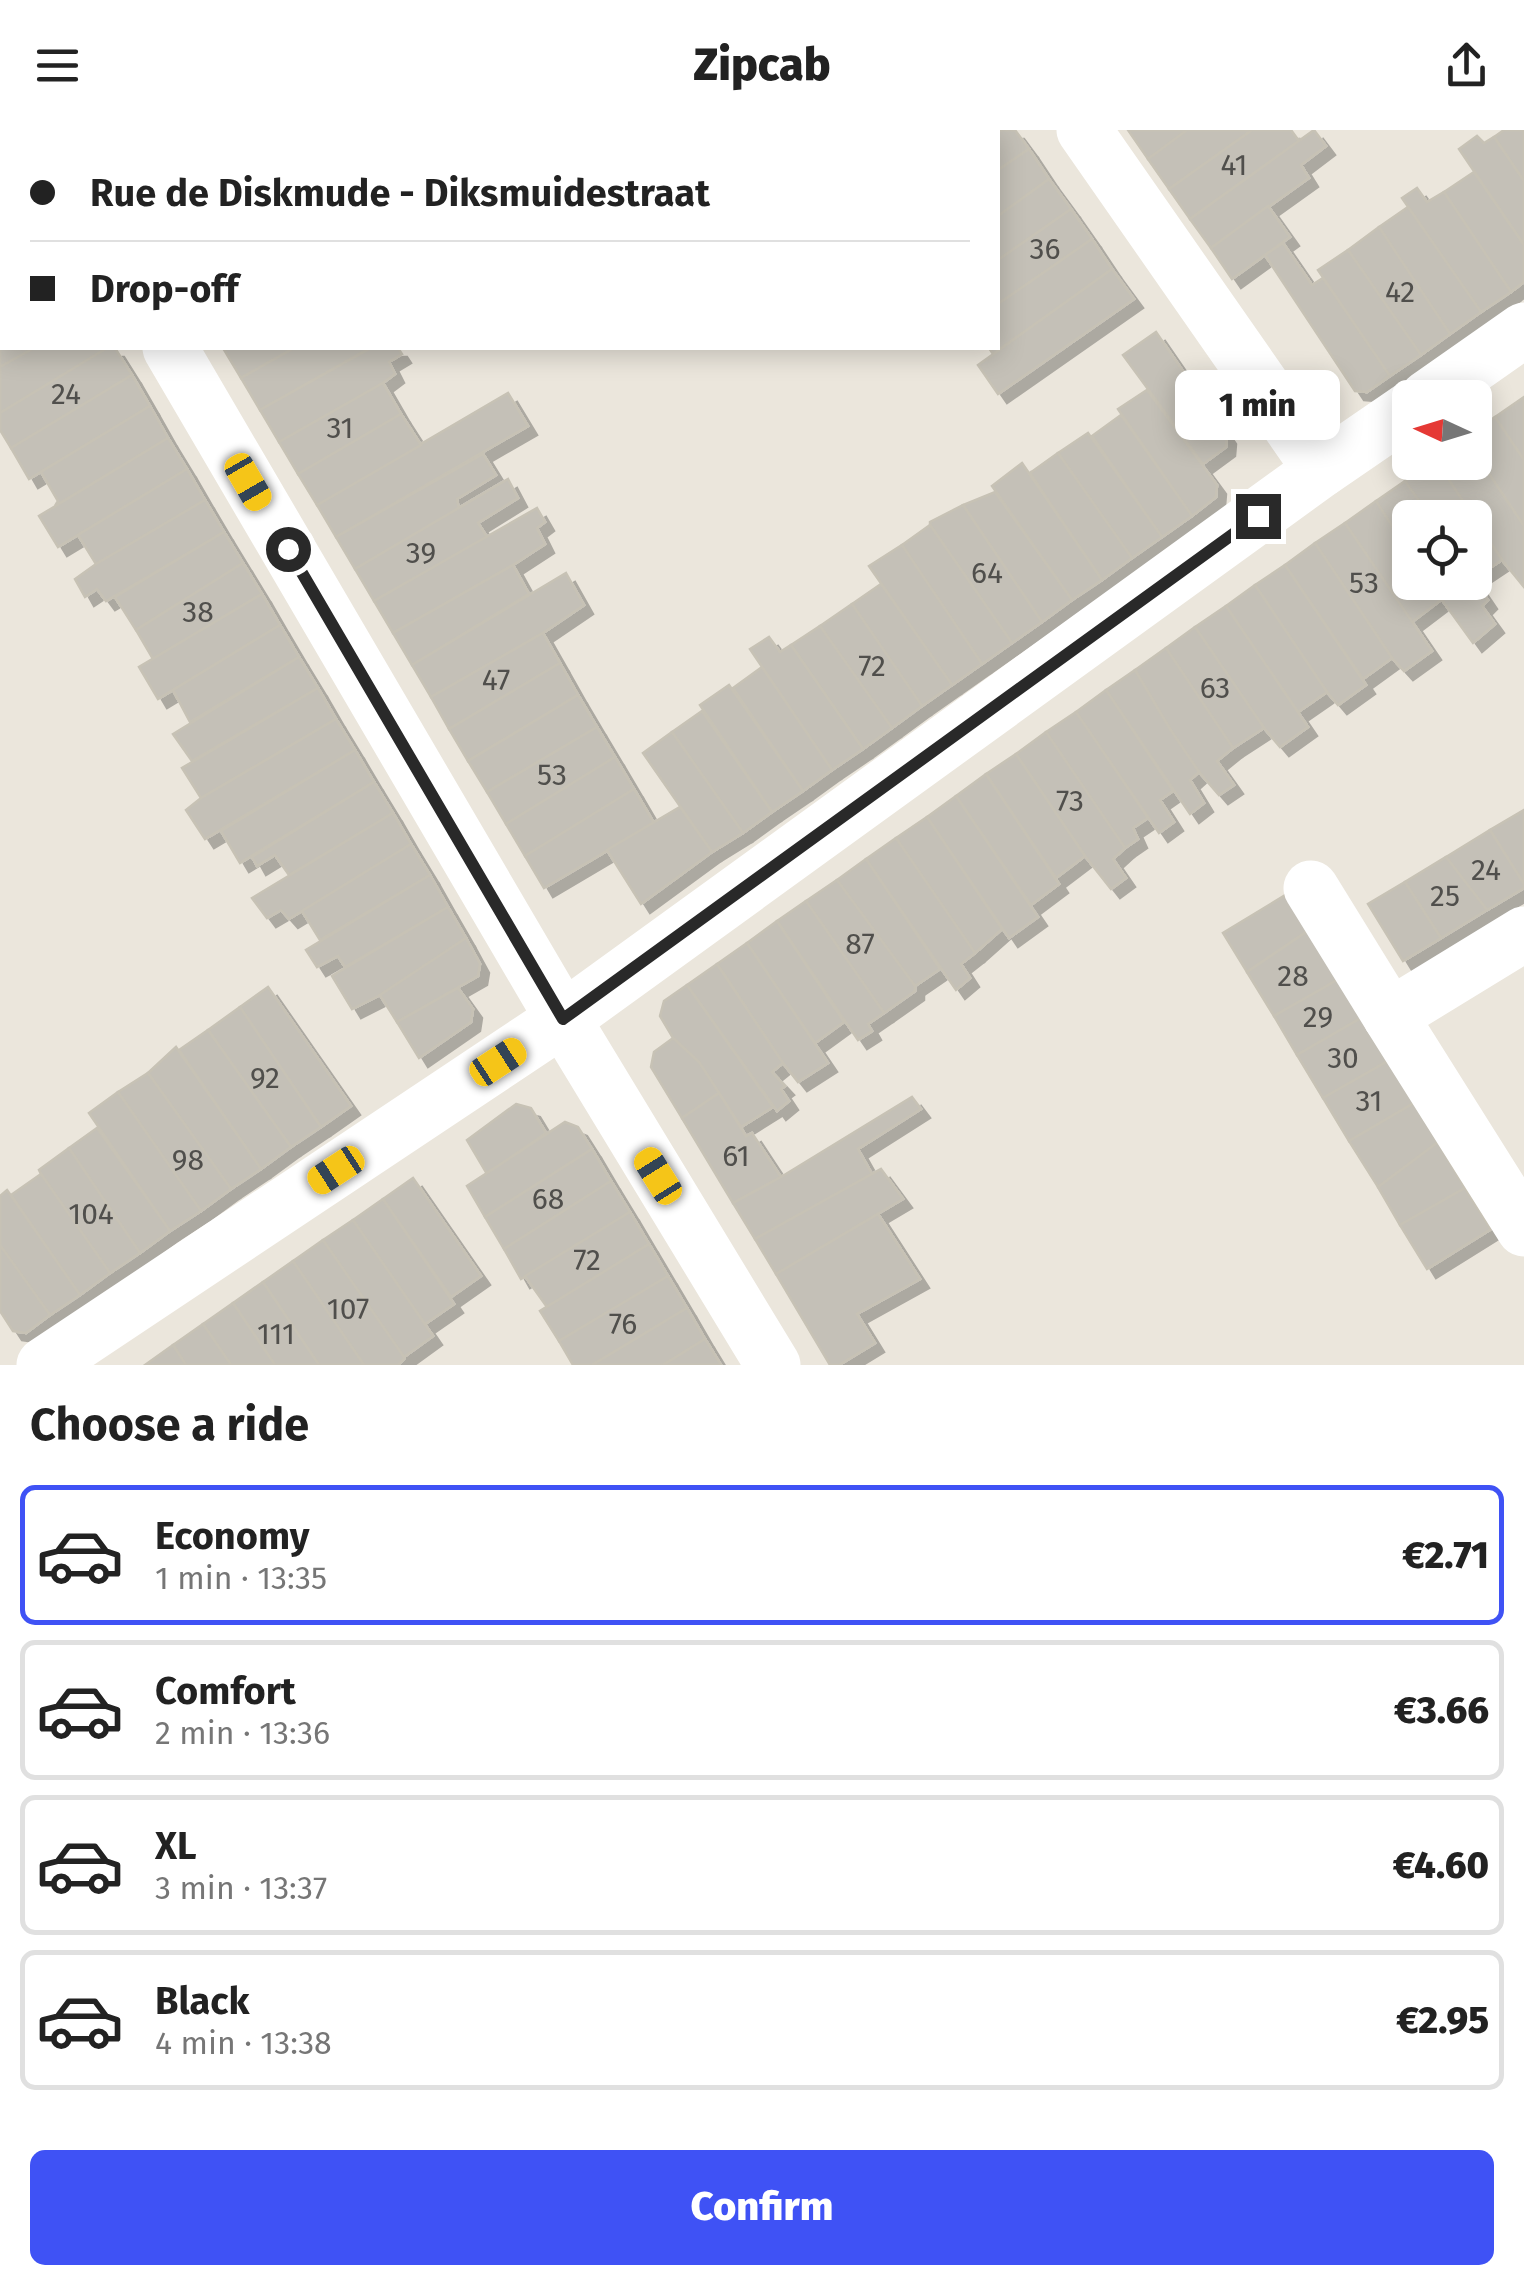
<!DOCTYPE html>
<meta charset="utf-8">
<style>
:root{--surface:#fff;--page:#f6f6f6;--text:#222;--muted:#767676;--line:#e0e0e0;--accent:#3f52f5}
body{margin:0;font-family:"Fira Sans",sans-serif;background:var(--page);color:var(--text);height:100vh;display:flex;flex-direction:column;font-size:38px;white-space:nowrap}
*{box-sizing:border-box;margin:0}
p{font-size:32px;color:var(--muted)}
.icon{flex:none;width:55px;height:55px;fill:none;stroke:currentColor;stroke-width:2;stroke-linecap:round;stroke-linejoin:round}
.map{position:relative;height:1235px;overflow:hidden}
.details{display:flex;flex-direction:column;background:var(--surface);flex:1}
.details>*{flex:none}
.top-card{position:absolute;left:0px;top:0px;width:1000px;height:220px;box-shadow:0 5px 25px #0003;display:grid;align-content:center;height:220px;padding:0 30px;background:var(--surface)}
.needle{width:65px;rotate:274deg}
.tools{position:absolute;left:1392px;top:250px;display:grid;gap:20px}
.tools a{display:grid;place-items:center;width:100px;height:100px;border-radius:15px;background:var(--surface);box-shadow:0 5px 25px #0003;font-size:50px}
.end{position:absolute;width:45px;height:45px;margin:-22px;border:12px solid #292929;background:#fff;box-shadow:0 0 0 5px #fff}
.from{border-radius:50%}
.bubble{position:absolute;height:70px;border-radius:15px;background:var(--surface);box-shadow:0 5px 25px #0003;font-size:32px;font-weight:800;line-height:70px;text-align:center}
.car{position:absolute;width:30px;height:60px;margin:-30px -15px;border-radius:12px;box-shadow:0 0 8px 2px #0007;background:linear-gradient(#f5c518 24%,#345 0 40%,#f5c518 0 76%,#345 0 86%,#f5c518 0)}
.top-card b{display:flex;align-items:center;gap:35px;height:95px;font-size:38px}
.top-card b+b{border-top:2px solid var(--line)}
.top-card i{width:25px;height:25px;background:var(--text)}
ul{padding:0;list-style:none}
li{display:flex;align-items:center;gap:30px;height:140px;margin:0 20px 15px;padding:0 10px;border:5px solid var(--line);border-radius:15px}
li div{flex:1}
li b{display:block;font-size:38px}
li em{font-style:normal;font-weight:800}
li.on{border-color:var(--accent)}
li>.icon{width:90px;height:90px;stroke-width:1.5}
h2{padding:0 30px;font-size:45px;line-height:120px}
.cta{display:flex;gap:20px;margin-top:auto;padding:20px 30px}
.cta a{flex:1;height:115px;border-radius:15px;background:var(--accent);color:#fff;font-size:40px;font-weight:800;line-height:115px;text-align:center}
header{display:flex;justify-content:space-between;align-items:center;height:130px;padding:0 30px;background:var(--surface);font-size:45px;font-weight:800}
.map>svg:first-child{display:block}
.building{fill:#c4c0b7;stroke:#c7c2b5;stroke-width:2.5;filter:url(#shadow)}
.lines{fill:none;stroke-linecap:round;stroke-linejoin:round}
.minor{stroke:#fff;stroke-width:55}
.route{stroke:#292929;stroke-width:12}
.labels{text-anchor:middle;stroke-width:8;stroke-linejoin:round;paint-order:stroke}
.number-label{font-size:30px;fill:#504f4c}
</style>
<header><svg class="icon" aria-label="menu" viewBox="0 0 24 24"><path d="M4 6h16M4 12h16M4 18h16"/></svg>Zipcab<svg class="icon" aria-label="share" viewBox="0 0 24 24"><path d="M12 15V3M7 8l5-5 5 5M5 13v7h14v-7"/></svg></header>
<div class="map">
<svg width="1524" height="1235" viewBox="0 0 1524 1235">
<defs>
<filter id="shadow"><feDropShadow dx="9" dy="9" stdDeviation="0" flood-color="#0004"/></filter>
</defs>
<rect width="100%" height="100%" fill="#ebe6dc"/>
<g class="building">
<polygon points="991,0 1015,0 1029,19 998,40 998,2 988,2"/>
<polygon points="1128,0 1187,0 1148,29"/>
<polygon points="1187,0 1252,0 1169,59 1148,29"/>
<polygon points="1252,0 1291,0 1299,11 1190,89 1169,59"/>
<polygon points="1314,0 1326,16 1301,35 1309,48 1211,118 1190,89"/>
<polygon points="1504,0 1524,0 1524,51 1494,7"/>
<polygon points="1477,6 1484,13 1494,7 1524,51 1524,115 1459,19"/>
<polygon points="1029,19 1049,49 998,86 998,40"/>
<polygon points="1474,42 1524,115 1524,152 1511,162 1444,62"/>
<polygon points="1049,49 1071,79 998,130 998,86"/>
<polygon points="1417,58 1427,72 1444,62 1511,162 1481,182 1402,68"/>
<polygon points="1268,76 1290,107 1232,149 1211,118"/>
<polygon points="1408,77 1481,182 1450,204 1379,97"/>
<polygon points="1071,79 1092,109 998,174 998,130"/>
<polygon points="1379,97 1450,204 1421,225 1348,120"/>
<polygon points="1092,109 1112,139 993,224 989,218 998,218 998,174"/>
<polygon points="1283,113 1312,155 1323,148 1390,246 1367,262 1355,261 1265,125"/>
<polygon points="1348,120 1421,225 1390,246 1318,140"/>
<polygon points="1112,139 1134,169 998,264 978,235"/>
<polygon points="2,195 2,218 34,218 0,237 0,197"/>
<polygon points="1156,202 1227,305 1226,317 1203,334 1123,225"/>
<polygon points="34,218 107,218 0,283 0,237"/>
<polygon points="107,218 115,218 132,245 11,318 0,300 0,283"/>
<polygon points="223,218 294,218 241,248"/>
<polygon points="294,218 364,218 366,220 260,280 241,248"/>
<polygon points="371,218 398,218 402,224 389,232 395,244 383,253 279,312 260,280"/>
<polygon points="132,245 150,276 29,349 11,318"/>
<polygon points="383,253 401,284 298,344 279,312"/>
<polygon points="1147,260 1217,355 1216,367 1192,386 1118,279"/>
<polygon points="508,263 528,296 336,407 317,375"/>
<polygon points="1524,267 1524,330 1495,287"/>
<polygon points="150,276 168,308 55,376 58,371 41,342"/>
<polygon points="401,284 421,315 317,375 298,344"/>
<polygon points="1121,285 1192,386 1162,407 1092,306"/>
<polygon points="1495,287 1524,330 1524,396 1475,323 1475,301"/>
<polygon points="1088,303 1162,407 1132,428 1058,323"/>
<polygon points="168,308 187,339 58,417 39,386"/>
<polygon points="1058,323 1132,428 1102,450 1030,343"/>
<polygon points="1475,323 1524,396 1524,457 1502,430 1437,332 1475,332"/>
<polygon points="483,324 496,345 457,369 459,380 355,439 336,407"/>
<polygon points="1430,332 1437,332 1474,388 1431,388 1405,351"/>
<polygon points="1022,333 1102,450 1072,470 992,356"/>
<polygon points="187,339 205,370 96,434 78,405"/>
<polygon points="508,349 518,368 478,393 487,407 374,471 355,439"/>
<polygon points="1405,351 1431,388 1410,388 1410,424 1376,371"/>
<polygon points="995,362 1072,470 1042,492 963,375"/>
<polygon points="205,370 224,402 106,471 97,459 85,467 75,449 96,434"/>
<polygon points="1376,371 1410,424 1410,452 1429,452 1441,470 1412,492 1345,393"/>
<polygon points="963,375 1042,492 1012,513 930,395 930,392"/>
<polygon points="537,378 545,392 537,398 545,414 513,435 393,503 374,471"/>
<polygon points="1475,389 1502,430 1475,448"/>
<polygon points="1345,393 1432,521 1404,541 1392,528 1315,413"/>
<polygon points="930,395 1012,513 982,534 902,415"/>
<polygon points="224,402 243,433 136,500 115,467"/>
<polygon points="1315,413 1392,528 1363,549 1285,435"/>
<polygon points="902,415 982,534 952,555 869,436"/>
<polygon points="243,433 262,464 153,529 136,500"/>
<polygon points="513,435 529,464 412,535 393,503"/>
<polygon points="1285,435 1366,555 1338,575 1327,562 1255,455"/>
<polygon points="566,443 584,475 543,503 431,567 412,535"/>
<polygon points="1475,451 1488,470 1482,476 1495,494 1473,513 1429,452"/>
<polygon points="881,454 952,555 922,576 852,474"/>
<polygon points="1255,455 1327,562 1298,582 1226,476"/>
<polygon points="262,464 280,495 158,569 139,537"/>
<polygon points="852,474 922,576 892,598 820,496"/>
<polygon points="1226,476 1308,597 1280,617 1264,598 1195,497"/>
<polygon points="280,495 299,527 190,592 173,560"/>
<polygon points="820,496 892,598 863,619 791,515"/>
<polygon points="1195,497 1264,598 1233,618 1166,518"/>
<polygon points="543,503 560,533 449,599 431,567"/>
<polygon points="769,507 780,522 791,515 863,619 832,640 750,519"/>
<polygon points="1166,518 1233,618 1217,631 1234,655 1219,665 1199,642 1170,599 1135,540"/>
<polygon points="299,527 318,558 192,631 173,604"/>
<polygon points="560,533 578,565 468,631 449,599"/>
<polygon points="762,537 832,640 803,661 733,558"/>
<polygon points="1135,540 1170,599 1199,642 1190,650 1204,673 1190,684 1106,560"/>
<polygon points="729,555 803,661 772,682 700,575"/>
<polygon points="318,558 336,589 201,668 182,638"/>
<polygon points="1106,560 1173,661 1160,670 1174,692 1159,703 1076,582"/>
<polygon points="578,565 597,597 487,662 468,631"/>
<polygon points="702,581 772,682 743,703 672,602"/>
<polygon points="1076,582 1148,688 1133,698 1138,709 1125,718 1046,602"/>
<polygon points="336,589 355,620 205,709 186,680 201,668"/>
<polygon points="597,597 615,627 506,694 487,662"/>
<polygon points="672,602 743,703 712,722 643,623"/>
<polygon points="1046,602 1125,718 1113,729 1126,748 1111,759 1085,726 1016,624"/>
<polygon points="355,620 374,652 240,733 221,701"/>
<polygon points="1016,624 1085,726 1056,748 986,644"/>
<polygon points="615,627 634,659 525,726 506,694"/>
<polygon points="986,644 1059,754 1031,775 956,666"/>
<polygon points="374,652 393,683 289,745 275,725 257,736 252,727"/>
<polygon points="634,659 654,693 544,758 525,726"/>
<polygon points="956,666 1038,787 1009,808 927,687"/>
<polygon points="680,677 712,722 641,774 607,720"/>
<polygon points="1524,680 1524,754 1490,700"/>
<polygon points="393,683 411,714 289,789 281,780 267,788 252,768"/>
<polygon points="927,687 1002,799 975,823 896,708"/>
<polygon points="1490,700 1524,754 1524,758 1487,780 1446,727"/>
<polygon points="896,708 975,823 961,834 970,848 956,860 866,729"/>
<polygon points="411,714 430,745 320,810 302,781"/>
<polygon points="1446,727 1487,780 1441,808 1405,752"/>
<polygon points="866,729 940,839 915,856 837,750"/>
<polygon points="430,745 448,777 345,837 338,826 317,837 306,820"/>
<polygon points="837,750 915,856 915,861 884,883 806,771"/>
<polygon points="1405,752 1441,808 1403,831 1368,774"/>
<polygon points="1287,764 1309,800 1247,842 1223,803"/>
<polygon points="806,771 884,883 868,894 872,901 858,910 777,791"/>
<polygon points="448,777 466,808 380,865 352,879 332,846"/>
<polygon points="777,791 844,892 815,913 747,813"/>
<polygon points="1309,800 1339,849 1274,886 1247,842"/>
<polygon points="466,808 480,834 478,846 397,892 380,865"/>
<polygon points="747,813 828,933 798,952 783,933 717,834"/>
<polygon points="717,834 783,933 772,942 785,956 781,959 789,971 777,981 687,855"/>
<polygon points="1339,849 1361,888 1297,925 1274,886"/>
<polygon points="687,855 773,977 741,997 699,932 673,908 660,886 664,871"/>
<polygon points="268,857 351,976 321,997 240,877"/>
<polygon points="458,858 473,879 471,892 419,928 397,892"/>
<polygon points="240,877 321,997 291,1017 208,900"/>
<polygon points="1361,888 1388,931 1323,968 1297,925"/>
<polygon points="208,900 291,1017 261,1039 179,920"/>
<polygon points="673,908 699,932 719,963 682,988 651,937 654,922"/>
<polygon points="176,917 261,1039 231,1059 148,943"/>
<polygon points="1388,931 1414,973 1349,1011 1323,968"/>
<polygon points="148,943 231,1059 201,1081 118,962"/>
<polygon points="118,962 201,1081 170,1101 89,983"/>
<polygon points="719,963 746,1006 752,1003 781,1047 733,1073 682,988"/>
<polygon points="912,967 921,979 858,1019 872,1044 755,1109 733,1073 781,1047"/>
<polygon points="1414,973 1438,1012 1378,1057 1349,1011"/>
<polygon points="516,974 531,978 546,1003 487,1044 467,1010"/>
<polygon points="565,992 578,997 592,1019 485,1087 467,1056"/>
<polygon points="97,998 170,1101 140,1123 69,1018"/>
<polygon points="1438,1012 1465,1058 1400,1095 1378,1057"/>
<polygon points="69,1018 140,1123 110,1143 41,1044 39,1040"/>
<polygon points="592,1019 611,1051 504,1119 485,1087"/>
<polygon points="881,1039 903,1069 776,1144 755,1109"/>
<polygon points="41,1044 110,1143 80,1165 11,1065"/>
<polygon points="413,1048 481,1146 451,1167 383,1069"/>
<polygon points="611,1051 630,1082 521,1149 504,1119"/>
<polygon points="1465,1058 1491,1099 1427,1139 1400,1095"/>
<polygon points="7,1060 80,1165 50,1185 0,1115 0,1066"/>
<polygon points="383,1069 454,1174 425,1194 353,1090"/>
<polygon points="630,1082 649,1114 547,1177 525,1146"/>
<polygon points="878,1084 920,1149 857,1184 875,1213 839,1235 830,1235 776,1144"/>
<polygon points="353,1090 433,1206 404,1227 323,1110"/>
<polygon points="323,1110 404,1227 404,1229 398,1235 364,1235 293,1131"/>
<polygon points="649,1114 668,1146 559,1211 540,1181"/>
<polygon points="0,1115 50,1185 26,1203 13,1201 0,1181"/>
<polygon points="293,1131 364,1235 319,1235 263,1152"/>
<polygon points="668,1146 687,1178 592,1235 573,1235 559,1211"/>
<polygon points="263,1152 319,1235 275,1235 233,1173"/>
<polygon points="233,1173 275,1235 231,1235 203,1194"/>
<polygon points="687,1178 705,1209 663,1235 592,1235"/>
<polygon points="203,1194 231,1235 186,1235 173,1215"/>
<polygon points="705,1209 721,1235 663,1235"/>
<polygon points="173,1215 186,1235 145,1235"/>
</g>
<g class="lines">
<g class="minor">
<polyline points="43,0 44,2"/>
<polyline points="1084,0 1321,340"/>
<polyline points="170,218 563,889 773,1235"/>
<polyline points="1427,268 1524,200"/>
<polyline points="1311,758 1390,886"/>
<polyline points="1524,804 1390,886 1524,1099"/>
<polyline points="44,1235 563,889 1321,340 1410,279"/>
</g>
</g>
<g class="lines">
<polyline class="route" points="288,419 563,889 1258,386"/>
</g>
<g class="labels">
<g class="number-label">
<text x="1234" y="45">41</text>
<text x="1045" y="129">36</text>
<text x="1400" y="172">42</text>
<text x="66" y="274">24</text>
<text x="340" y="308">31</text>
<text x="421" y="433">39</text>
<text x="987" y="453">64</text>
<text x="1364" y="463">53</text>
<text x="198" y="492">38</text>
<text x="872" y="546">72</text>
<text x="496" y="560">47</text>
<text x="1215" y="568">63</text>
<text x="552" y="655">53</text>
<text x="1070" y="681">73</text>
<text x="1486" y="750">24</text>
<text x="1445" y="776">25</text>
<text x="860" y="824">87</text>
<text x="1293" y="856">28</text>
<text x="1318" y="897">29</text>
<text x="1343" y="938">30</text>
<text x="265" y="958">92</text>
<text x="1369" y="981">31</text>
<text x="736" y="1036">61</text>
<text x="188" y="1040">98</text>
<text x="548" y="1079">68</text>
<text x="91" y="1094">104</text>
<text x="587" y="1140">72</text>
<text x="348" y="1189">107</text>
<text x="623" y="1204">76</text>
<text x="276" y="1214">111</text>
</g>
</g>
</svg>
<div class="tools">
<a><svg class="needle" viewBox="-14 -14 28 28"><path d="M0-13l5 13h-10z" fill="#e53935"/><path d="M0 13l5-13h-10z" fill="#767676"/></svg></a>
<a><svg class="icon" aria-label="locate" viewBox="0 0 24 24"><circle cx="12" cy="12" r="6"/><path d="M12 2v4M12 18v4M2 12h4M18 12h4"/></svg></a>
</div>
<i class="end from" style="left:288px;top:419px"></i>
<i class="end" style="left:1258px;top:386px"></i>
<div class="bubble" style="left:1175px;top:240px;width:165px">1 min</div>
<i class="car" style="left:248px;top:352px;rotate:150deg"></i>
<i class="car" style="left:498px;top:932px;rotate:57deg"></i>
<i class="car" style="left:336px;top:1040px;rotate:237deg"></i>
<i class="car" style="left:658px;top:1046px;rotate:328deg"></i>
<div class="top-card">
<b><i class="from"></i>Rue de Diskmude - Diksmuidestraat</b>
<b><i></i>Drop-off</b>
</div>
</div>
<section class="details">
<h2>Choose a ride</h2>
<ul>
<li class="on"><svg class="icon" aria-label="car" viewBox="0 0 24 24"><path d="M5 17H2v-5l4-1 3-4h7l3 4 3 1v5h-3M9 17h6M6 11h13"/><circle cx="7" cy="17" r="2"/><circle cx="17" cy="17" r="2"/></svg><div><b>Economy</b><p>1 min · 13:35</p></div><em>€2.71</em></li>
<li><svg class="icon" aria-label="car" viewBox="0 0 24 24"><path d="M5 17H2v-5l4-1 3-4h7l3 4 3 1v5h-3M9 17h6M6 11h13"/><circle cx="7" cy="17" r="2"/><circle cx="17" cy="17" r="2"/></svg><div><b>Comfort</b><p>2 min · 13:36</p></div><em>€3.66</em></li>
<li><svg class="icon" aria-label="car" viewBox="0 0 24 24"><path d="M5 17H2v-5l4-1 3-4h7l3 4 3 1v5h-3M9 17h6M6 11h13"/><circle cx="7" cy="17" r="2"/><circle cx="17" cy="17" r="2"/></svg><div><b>XL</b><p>3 min · 13:37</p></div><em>€4.60</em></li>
<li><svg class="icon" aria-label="car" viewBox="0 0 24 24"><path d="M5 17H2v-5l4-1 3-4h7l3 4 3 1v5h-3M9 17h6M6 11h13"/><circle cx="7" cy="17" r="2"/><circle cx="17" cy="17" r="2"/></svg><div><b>Black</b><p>4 min · 13:38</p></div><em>€2.95</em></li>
</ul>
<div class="cta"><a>Confirm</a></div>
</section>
